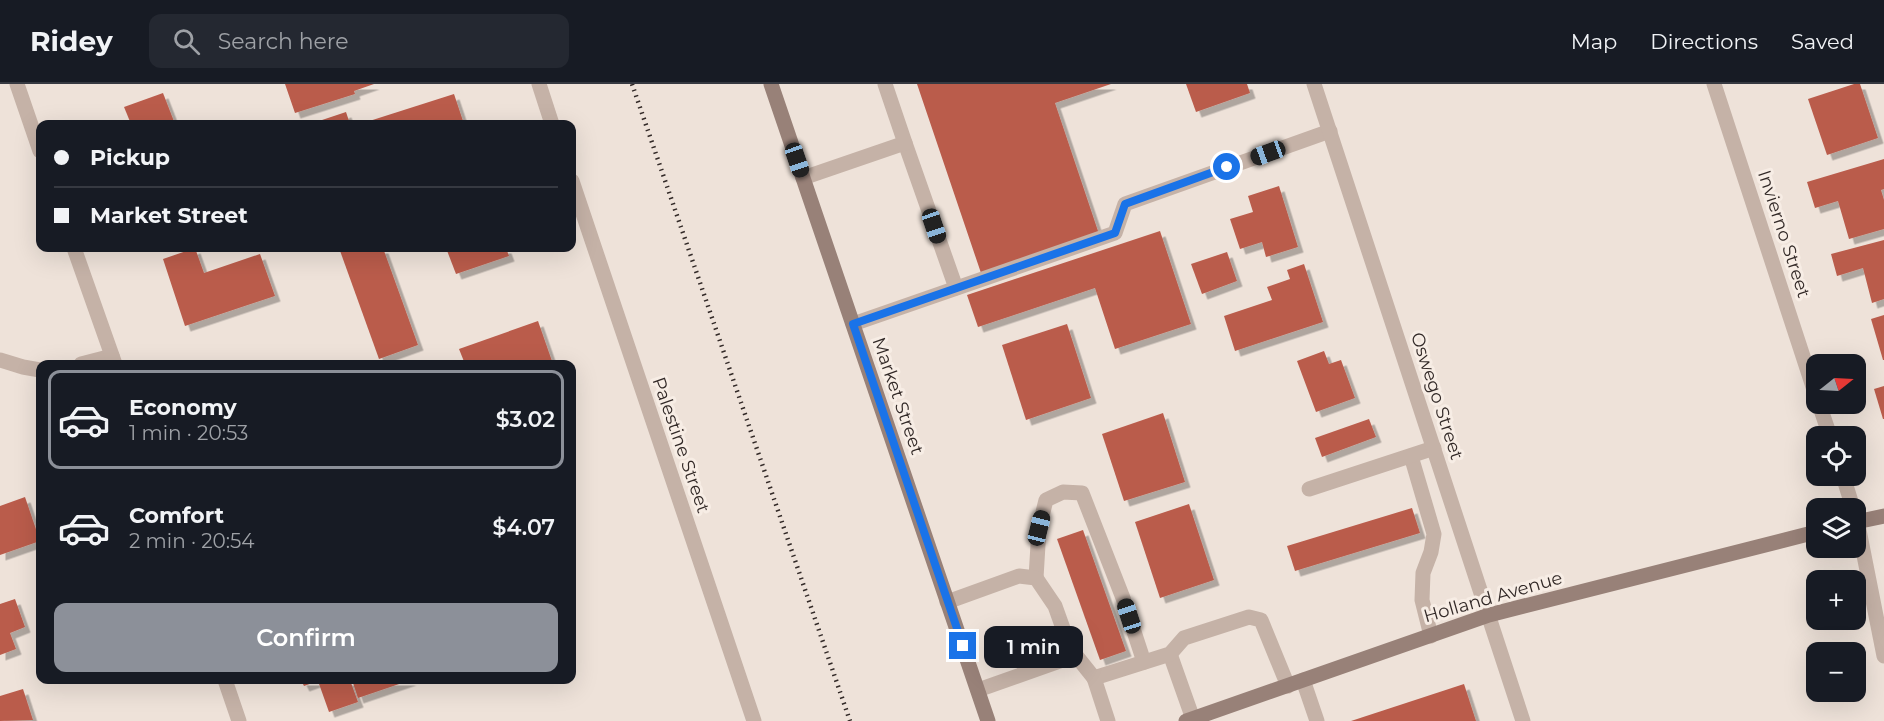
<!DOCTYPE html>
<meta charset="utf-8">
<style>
:root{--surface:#171b24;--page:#242831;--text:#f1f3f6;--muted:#9ea1a6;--line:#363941;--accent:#8c9099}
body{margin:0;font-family:Montserrat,sans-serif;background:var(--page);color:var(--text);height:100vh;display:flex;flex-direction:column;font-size:22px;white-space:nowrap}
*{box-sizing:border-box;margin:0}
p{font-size:20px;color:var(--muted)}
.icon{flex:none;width:33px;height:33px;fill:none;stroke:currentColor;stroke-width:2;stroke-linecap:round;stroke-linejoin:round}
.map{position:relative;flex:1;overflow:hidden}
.panel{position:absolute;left:36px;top:276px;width:540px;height:324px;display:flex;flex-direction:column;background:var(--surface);border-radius:12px;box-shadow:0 6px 24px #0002}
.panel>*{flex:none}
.hud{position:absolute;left:36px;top:36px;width:540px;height:132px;border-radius:12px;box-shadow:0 6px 24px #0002;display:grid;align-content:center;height:132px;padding:0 18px;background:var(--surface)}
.needle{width:39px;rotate:72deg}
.controls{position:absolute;left:1806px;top:270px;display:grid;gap:12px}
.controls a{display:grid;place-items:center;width:60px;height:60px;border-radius:12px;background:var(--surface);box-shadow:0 6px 24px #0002;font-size:30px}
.end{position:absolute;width:27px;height:27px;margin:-14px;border:8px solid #1a73e8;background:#fff;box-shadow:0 0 0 3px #fff}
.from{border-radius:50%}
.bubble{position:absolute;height:42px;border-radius:12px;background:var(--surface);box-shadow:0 6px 24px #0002;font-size:20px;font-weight:600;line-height:42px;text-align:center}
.car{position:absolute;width:18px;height:36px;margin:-18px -9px;border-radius:8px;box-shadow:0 0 4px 2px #0007;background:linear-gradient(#222 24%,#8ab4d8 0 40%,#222 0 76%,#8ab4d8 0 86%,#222 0)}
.hud b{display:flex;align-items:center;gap:21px;height:57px;font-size:22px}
.hud b+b{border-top:2px solid var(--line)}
.hud i{width:15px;height:15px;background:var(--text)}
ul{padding:10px 0 0;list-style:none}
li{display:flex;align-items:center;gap:18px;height:99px;margin:0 12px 9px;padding:0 6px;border:3px solid transparent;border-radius:12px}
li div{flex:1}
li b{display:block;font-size:22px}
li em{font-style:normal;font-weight:600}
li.current{border-color:var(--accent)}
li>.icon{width:54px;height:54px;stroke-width:1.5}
.action{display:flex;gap:12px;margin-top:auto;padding:12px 18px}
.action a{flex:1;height:69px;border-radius:12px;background:var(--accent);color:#fff;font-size:24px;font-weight:600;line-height:69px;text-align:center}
header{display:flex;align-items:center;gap:36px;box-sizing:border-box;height:84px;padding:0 30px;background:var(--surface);border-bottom:2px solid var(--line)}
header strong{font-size:28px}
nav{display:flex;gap:33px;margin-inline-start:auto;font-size:21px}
.search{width:420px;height:54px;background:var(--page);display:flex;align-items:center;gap:15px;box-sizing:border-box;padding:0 21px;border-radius:12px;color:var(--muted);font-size:22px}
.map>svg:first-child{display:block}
.building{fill:#ba5c4c;filter:url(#shadow)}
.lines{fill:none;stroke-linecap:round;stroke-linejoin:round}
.service{stroke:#c5b2a7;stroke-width:15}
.minor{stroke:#c5b2a7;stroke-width:15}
.secondary{stroke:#988178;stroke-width:15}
.rail{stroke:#322927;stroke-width:4.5;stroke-dasharray:1.5 4.5;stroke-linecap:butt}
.route{stroke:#1a73e8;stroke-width:8}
.labels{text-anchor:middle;stroke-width:6;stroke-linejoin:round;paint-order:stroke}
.street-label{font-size:18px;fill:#322927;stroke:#f7ede5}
</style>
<header>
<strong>Ridey</strong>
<div class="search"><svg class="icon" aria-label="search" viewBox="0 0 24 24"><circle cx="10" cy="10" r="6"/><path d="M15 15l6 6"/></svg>Search here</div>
<nav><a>Map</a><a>Directions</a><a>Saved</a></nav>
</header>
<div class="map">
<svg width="1884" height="637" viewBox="0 0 1884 637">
<defs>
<filter id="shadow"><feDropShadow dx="5.5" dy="5.5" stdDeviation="0" flood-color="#0004"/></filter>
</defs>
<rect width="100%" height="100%" fill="#eee2d9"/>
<g class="building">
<polygon points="285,0 374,0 354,7 355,10 295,29"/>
<polygon points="917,0 1111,0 1055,19 1099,150 981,189"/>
<polygon points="1186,0 1247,0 1250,9 1196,28"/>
<polygon points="1854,0 1860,0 1878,54 1827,71 1808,15"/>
<polygon points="163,9 175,40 131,40 124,23"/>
<polygon points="454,10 464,40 360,40"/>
<polygon points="346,28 350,40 310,40"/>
<polygon points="1884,75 1884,105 1881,106 1884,116 1884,145 1849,155 1838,117 1815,124 1807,98"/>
<polygon points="1279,102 1298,163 1266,173 1262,158 1240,165 1230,135 1253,128 1248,112"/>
<polygon points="1160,147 1191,240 1115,265 1095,204 978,243 967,211"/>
<polygon points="1884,156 1884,215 1872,219 1863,184 1837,192 1831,170"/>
<polygon points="195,164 204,189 260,170 275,212 185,242 163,175"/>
<polygon points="339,164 383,164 418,261 379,275"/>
<polygon points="446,164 506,164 509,172 456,190"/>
<polygon points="1227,168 1237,197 1202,210 1191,180"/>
<polygon points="1304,180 1323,238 1235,267 1224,232 1272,216 1267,203 1290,195 1287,186"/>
<polygon points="1884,231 1884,276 1883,276 1871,235"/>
<polygon points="538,237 553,280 465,280 459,265"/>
<polygon points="1067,240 1091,314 1026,336 1002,261"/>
<polygon points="1324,267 1329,280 1341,276 1355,314 1316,328 1297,277"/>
<polygon points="1884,302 1884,335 1883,335 1874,305"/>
<polygon points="1163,329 1185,398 1124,417 1102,350"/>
<polygon points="1369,335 1376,353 1322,373 1315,354"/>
<polygon points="25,413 40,457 0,471 0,422"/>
<polygon points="1189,420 1214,496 1160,514 1135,438"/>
<polygon points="1412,424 1420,449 1295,487 1287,462"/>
<polygon points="1083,446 1126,567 1100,576 1057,455"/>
<polygon points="15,515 25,543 10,549 16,565 0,571 0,520"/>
<polygon points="301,596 350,596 358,618 329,628 318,597 304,602"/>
<polygon points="352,596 411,596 358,614"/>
<polygon points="1464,600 1476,637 1351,637"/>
<polygon points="23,605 33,636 0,637 0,612"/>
</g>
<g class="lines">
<g class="service">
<polyline points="905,59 956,204"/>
<polyline points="803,94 905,59 885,0"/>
<polyline points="853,240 1115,149 1125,120 1330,47"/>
<polyline points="0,276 23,283 40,286"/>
<polyline points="81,280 112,272"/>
<polyline points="1411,372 1434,450 1431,468 1423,489 1422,516 1431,552"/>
<polyline points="1309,405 1434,364"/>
<polyline points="1036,494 1039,444 1046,416 1063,408 1082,409 1123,514 1144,578"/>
<polyline points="947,518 1019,492 1036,494 1055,522 1070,564 1060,577 978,606"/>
<polyline points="1070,564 1094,594"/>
<polyline points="1170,570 1193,635"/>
<polyline points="1303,596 1317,637"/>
<polyline points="1108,637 1094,594 1170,570 1184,554 1249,533 1261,536 1288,602"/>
</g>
<g class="minor">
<polyline points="17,0 40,67"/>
<polyline points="539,0 552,40"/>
<polyline points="1314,0 1523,637"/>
<polyline points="1714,0 1816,312"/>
<polyline points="572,97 754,637"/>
<polyline points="74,164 115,280"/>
<polyline points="1819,320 1830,352"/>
<polyline points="1843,392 1853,424"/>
<polyline points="1856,431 1884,572"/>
<polyline points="225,596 239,637"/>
</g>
<g class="secondary">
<polyline points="771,0 988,637"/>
<polyline points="1856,438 1884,432"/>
<polyline points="1186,637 1489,531 1816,448"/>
</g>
<polyline class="rail" points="632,0 850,637"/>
</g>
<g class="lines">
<polyline class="route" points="963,562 853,240 1115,149 1125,120 1227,83"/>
</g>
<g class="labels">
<g class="street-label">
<text transform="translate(1784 150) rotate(72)" y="6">Invierno Street</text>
<text transform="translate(898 312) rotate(71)" y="6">Market Street</text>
<text transform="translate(1437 312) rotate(72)" y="6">Oswego Street</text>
<text transform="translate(681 361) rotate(71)" y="6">Palestine Street</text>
<text transform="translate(1493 513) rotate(-16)" y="6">Holland Avenue</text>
</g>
</g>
</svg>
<div class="controls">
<a><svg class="needle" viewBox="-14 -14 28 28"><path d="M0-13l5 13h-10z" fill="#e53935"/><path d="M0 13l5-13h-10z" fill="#9ea1a6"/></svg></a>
<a><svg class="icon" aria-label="locate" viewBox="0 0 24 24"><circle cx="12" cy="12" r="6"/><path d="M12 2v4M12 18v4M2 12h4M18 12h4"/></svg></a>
<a><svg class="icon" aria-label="layers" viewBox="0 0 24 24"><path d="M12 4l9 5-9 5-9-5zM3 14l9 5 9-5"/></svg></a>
<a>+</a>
<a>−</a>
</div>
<i class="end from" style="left:1227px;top:83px"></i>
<i class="end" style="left:963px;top:562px"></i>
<div class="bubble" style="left:984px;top:542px;width:99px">1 min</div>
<i class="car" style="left:1268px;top:69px;rotate:250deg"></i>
<i class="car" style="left:797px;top:76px;rotate:161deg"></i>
<i class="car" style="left:934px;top:142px;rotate:161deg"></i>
<i class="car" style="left:1039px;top:444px;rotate:14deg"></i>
<i class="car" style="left:1129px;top:532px;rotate:342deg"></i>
<div class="hud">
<b><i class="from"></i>Pickup</b>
<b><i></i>Market Street</b>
</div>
<section class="panel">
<ul>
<li class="current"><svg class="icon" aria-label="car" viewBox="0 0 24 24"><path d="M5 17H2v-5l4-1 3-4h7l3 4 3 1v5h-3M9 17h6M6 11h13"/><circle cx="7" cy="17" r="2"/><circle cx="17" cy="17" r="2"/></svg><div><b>Economy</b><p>1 min · 20:53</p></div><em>$3.02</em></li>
<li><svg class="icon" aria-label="car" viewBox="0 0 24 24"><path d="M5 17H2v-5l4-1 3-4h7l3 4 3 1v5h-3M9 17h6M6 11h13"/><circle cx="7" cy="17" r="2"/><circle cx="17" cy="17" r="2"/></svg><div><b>Comfort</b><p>2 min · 20:54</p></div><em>$4.07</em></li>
</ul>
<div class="action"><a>Confirm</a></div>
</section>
</div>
